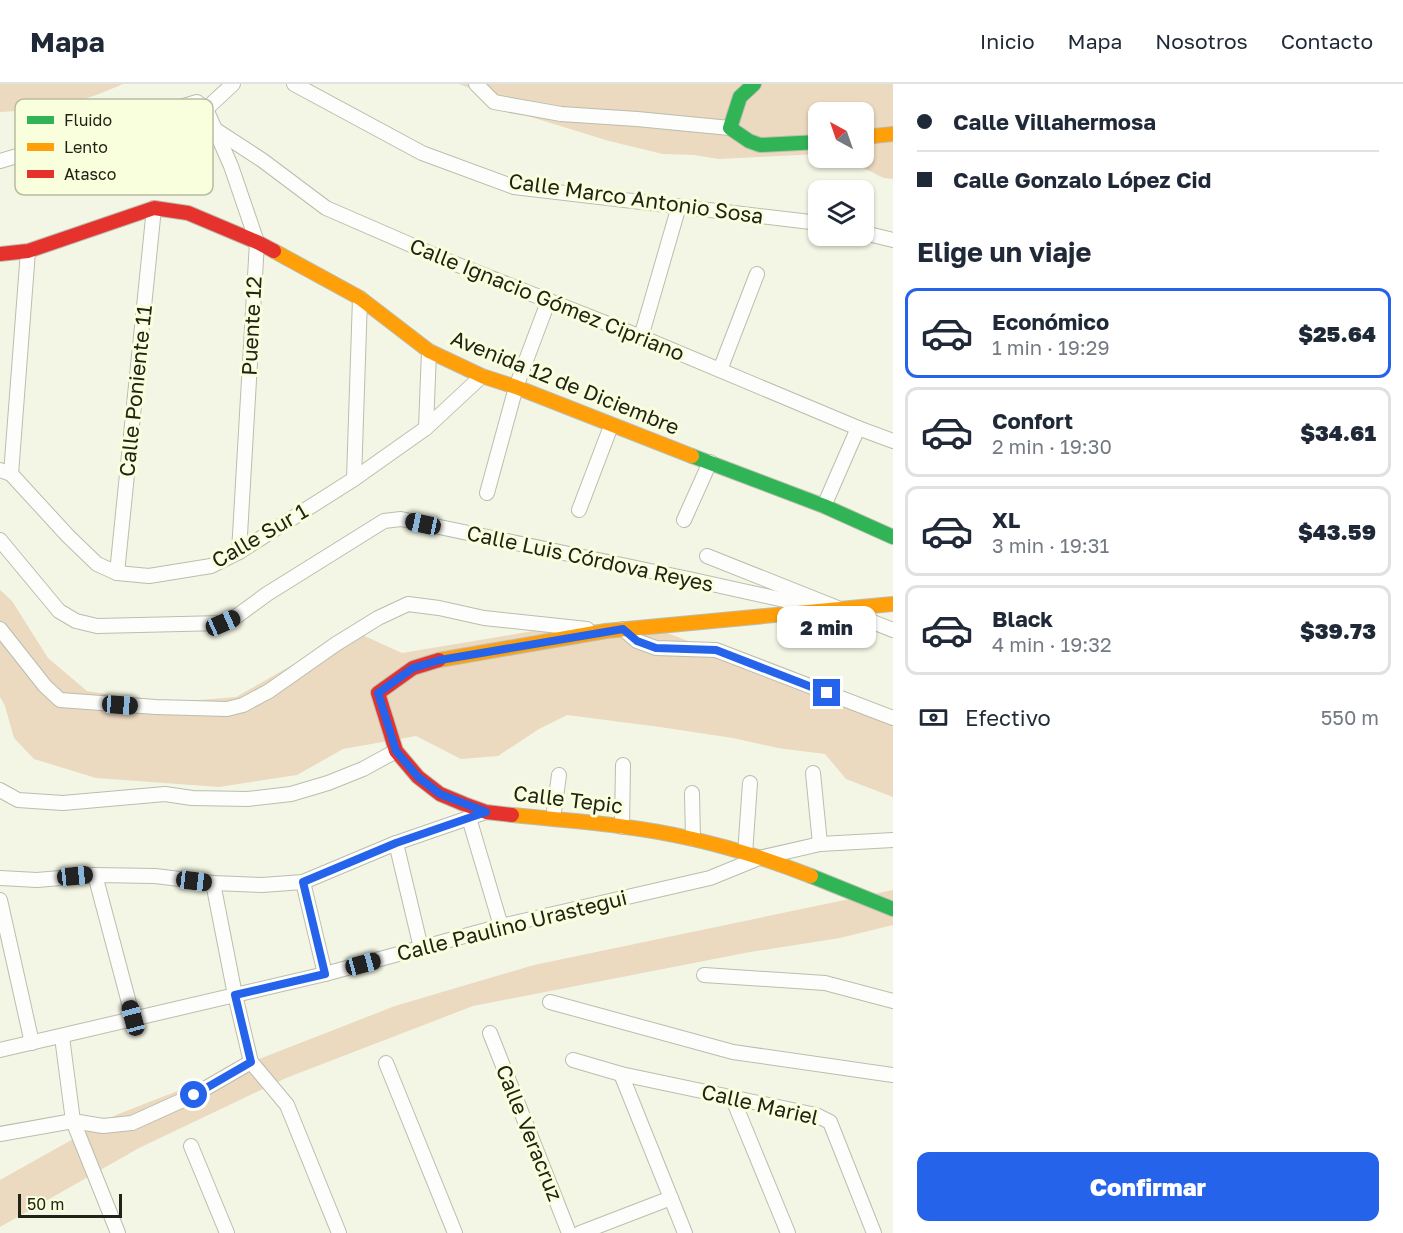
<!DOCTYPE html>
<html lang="es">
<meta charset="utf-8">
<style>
:root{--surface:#fff;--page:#f6f6f7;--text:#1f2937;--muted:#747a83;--line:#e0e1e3;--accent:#2563eb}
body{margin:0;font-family:"Golos Text",sans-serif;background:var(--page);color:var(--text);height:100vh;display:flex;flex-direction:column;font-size:22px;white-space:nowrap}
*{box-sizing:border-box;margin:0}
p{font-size:20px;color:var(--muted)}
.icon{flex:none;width:33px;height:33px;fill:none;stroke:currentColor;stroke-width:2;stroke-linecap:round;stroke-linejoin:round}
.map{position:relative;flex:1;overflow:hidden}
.sheet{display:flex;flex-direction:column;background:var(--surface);width:510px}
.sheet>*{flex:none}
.top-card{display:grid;align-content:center;height:132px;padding:0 24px;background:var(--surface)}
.needle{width:39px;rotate:320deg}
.controls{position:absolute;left:808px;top:18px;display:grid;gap:12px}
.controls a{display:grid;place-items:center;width:66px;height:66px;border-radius:12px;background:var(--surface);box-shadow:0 2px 4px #0004;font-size:30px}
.scale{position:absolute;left:18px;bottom:15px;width:104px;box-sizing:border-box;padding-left:6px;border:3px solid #212316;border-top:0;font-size:16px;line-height:21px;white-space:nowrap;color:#212316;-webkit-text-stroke:4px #f9fedc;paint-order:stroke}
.end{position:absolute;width:27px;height:27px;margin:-14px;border:8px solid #2563eb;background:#fff;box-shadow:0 0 0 3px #fff}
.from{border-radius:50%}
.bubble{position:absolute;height:42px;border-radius:12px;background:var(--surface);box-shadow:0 2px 4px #0004;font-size:20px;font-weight:800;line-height:42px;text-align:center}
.car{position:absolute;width:18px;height:36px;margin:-18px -9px;border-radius:8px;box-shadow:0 0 4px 2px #0007;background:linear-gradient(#222 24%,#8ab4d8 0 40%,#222 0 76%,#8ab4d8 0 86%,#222 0)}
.top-card b{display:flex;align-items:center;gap:21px;height:57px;font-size:22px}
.top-card b+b{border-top:2px solid var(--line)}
.top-card i{width:15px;height:15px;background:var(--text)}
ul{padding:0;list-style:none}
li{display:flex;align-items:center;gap:18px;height:90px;margin:0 12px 9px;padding:0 12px;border:3px solid var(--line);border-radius:12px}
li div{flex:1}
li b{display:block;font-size:22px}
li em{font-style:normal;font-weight:800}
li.current{border-color:var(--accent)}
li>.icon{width:54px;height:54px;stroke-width:1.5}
h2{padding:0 24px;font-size:27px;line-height:72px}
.pay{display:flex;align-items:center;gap:15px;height:66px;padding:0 24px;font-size:22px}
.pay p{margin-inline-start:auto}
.action{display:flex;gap:12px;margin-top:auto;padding:12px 24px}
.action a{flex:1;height:69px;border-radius:12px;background:var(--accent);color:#fff;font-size:24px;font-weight:800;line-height:69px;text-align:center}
header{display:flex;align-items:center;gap:36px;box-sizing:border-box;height:84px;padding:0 30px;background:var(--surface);border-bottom:2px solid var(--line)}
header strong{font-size:28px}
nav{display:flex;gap:33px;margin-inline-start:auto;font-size:21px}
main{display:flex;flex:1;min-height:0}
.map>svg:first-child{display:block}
.green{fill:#ebd9c0}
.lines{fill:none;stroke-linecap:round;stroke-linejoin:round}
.street-casing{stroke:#bbbdaf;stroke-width:16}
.fast-casing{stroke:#bbbdaf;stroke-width:16}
.slow-casing{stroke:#bbbdaf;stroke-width:16}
.jam-casing{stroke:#bbbdaf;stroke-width:16}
.street{stroke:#fdfefb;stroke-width:14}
.fast{stroke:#30b455;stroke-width:14}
.slow{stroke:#ff9f0a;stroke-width:14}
.jam{stroke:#e5322d;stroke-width:14}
.route{stroke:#2563eb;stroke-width:8}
.labels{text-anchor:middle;stroke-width:6;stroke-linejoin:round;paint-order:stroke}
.street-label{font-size:21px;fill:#212316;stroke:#f9fedc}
.key{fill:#f9fedc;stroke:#b8bca1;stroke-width:1.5}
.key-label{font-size:16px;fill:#212316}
</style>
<header>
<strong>Mapa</strong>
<nav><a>Inicio</a><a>Mapa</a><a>Nosotros</a><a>Contacto</a></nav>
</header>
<main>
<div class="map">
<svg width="893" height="1149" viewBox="0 0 893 1149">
<rect width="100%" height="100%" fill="#f3f6e4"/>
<g class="green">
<path d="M0,0h123c-44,20 -75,25 -123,28z"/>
<polygon points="459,0 893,0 893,95 884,94 842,74 864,74 864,28 819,28 819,70 719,75 694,71 663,70 609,57 528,32 485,10"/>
<polygon points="0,506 12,517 48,574 87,607 164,619 236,613 326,562 358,549 402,569 581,539 662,547 893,636 893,713 846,695 825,670 778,664 733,654 660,643 567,631 539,645 498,672 461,675 416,652 343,665 297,691 219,703 96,694 34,675 14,654 5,622 0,613"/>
<polygon points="893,806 893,841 840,854 750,868 473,922 286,994 139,1064 0,1143 0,1096 116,1031 395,922 534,881"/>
</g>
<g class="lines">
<defs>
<g id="street">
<polyline points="294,0 422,69 514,103 819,139"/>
<polyline points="476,0 494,18 561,30 637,35 730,44"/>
<polyline points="206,25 233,0"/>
<polyline points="216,46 262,76 326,124 448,177 641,253 858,344 893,357"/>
<polyline points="0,77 197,18 206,25 231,82 257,158 239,468"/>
<polyline points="864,149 893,156"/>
<polyline points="641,253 679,122"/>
<polyline points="720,286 757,190"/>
<polyline points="426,344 429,267"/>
<polyline points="0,386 11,390 68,452 97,480 117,489 149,492 211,482 239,468 354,395 426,344 482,292"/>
<polyline points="11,390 28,167"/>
<polyline points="354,395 360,214"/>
<polyline points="487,409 516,303 548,218"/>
<polyline points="824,422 858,344"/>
<polyline points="579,426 611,342"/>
<polyline points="684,436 710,378"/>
<polyline points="0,456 59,527 76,537 97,542 223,539 237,532 267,510 384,437 401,435 689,495 784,516 811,526"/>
<polyline points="707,472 893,546"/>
<polyline points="117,489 154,124"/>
<polyline points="0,545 45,602 60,616 156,623 227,625 243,621 269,607 336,560 378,534 408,520 439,524 484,534 587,545"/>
<polyline points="623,545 637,557 656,564 716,566 893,634"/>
<polyline points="813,689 820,760"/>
<polyline points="0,706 18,716 63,719 165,710 192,714 248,715 291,710 328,699 363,685 396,667"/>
<polyline points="692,709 693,755"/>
<polyline points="469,734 501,842"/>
<polyline points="553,735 559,691"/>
<polyline points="622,743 623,681"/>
<polyline points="396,759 421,864"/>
<polyline points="745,770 750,699"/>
<polyline points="95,791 133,934"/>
<polyline points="0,794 37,796 95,791 155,792 213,799 262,801 303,798 396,759 486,728"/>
<polyline points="303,798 325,890"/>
<polyline points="213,799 235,911 251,978 287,1021 339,1149"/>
<polyline points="0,816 32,959"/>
<polyline points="704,891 825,899 893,917"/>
<polyline points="550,918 733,968 893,991"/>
<polyline points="490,949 569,1149"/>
<polyline points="62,953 73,1037 118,1149"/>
<polyline points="0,966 325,890 501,842 710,794 759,774 820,760 893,756"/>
<polyline points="573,976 621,990 816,1031 830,1038 874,1149"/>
<polyline points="386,979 455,1149"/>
<polyline points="621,990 685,1149"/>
<polyline points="732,1013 788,1149"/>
<polyline points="0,1050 73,1037 103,1042 132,1039 194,1011 251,978"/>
<polyline points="191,1062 227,1149"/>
<polyline points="580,1149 671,1114"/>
</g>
<g id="fast">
<polyline points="754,0 740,13 730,44 749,57 760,61 819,58"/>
<polyline points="692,372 824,422 893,453"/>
<polyline points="811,792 893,825"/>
</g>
<g id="slow">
<polyline points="864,53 893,50"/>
<polyline points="274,167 360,214 429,267 482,292 516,303 692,372"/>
<polyline points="439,576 606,547 893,520"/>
<path d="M512,731c60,6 122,10 181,24 39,9 80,22 118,37"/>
</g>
<g id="jam">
<polyline points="0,170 28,167 154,124 188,129 257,158 274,167"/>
<polyline points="439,576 413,584 378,609 396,667 418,693 440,710 464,720 486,728 512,731"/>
</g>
</defs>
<use href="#street" class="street-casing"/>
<use href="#fast" class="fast-casing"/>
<use href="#slow" class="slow-casing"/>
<use href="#jam" class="jam-casing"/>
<use href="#street" class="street"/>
<use href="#fast" class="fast"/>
<use href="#slow" class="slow"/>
<use href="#jam" class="jam"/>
</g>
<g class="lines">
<polyline class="route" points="194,1011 251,978 235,911 325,890 303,798 396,759 486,728 440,710 418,693 396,667 378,609 413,584 440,576 623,545 637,557 656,564 716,566 827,609"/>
</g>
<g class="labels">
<g class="street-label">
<text transform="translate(636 115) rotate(8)" y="7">Calle Marco Antonio Sosa</text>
<text transform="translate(547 216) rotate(22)" y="7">Calle Ignacio Gómez Cipriano</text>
<text transform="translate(252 242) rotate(-87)" y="7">Puente 12</text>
<text transform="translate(565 299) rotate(22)" y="7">Avenida 12 de Diciembre</text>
<text transform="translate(136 307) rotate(-84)" y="7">Calle Poniente 11</text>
<text transform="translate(260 452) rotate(-30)" y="7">Calle Sur 1</text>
<text transform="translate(590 475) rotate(12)" y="7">Calle Luis Córdova Reyes</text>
<text transform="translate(568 716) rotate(7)" y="7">Calle Tepic</text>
<text transform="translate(512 842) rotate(-14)" y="7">Calle Paulino Urastegui</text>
<text transform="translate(760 1021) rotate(13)" y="7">Calle Mariel</text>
<text transform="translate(529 1049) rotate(68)" y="7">Calle Veracruz</text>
</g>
</g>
<rect x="15" y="15" width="198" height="96" rx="9" class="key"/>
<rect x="27" y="32" width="27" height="8" fill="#30b455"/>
<rect x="27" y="59" width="27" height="8" fill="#ff9f0a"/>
<rect x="27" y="86" width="27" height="8" fill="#e5322d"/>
<g class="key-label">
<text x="64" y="42">Fluido</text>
<text x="64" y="69">Lento</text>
<text x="64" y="96">Atasco</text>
</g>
</svg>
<div class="controls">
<a><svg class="needle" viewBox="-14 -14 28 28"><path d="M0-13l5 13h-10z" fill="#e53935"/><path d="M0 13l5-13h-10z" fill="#747a83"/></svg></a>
<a><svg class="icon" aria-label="layers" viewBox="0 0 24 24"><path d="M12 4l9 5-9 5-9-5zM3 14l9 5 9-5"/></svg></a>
</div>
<div class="scale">50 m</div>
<i class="end from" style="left:194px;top:1011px"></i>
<i class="end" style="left:827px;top:609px"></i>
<div class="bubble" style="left:777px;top:522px;width:99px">2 min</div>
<i class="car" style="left:423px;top:440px;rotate:282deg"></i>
<i class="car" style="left:223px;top:539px;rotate:66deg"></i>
<i class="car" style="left:120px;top:621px;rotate:94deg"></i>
<i class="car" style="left:75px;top:792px;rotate:84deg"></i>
<i class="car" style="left:194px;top:797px;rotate:97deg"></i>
<i class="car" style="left:363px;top:880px;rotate:75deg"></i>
<i class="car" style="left:133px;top:934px;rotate:345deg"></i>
</div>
<section class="sheet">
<div class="top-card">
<b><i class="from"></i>Calle Villahermosa</b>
<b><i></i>Calle Gonzalo López Cid</b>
</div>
<h2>Elige un viaje</h2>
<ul>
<li class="current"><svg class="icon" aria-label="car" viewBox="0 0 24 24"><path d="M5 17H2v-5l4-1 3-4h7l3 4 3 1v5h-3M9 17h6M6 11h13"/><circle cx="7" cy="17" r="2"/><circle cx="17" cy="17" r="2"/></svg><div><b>Económico</b><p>1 min · 19:29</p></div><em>$25.64</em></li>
<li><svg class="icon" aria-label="car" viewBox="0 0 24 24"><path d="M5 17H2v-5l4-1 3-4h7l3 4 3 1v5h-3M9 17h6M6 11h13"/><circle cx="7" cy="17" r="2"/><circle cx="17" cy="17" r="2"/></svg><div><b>Confort</b><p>2 min · 19:30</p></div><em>$34.61</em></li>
<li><svg class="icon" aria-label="car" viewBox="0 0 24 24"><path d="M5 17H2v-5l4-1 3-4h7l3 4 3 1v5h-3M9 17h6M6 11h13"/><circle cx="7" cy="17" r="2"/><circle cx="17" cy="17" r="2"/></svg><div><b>XL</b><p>3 min · 19:31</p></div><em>$43.59</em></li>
<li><svg class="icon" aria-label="car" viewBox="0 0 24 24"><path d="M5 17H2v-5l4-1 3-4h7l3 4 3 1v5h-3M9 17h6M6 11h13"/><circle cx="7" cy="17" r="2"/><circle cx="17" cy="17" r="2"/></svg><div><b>Black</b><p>4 min · 19:32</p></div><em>$39.73</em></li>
</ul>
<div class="pay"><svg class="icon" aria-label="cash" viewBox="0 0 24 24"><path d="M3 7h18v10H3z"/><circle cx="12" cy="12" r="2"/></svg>Efectivo<p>550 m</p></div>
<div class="action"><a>Confirmar</a></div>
</section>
</main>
